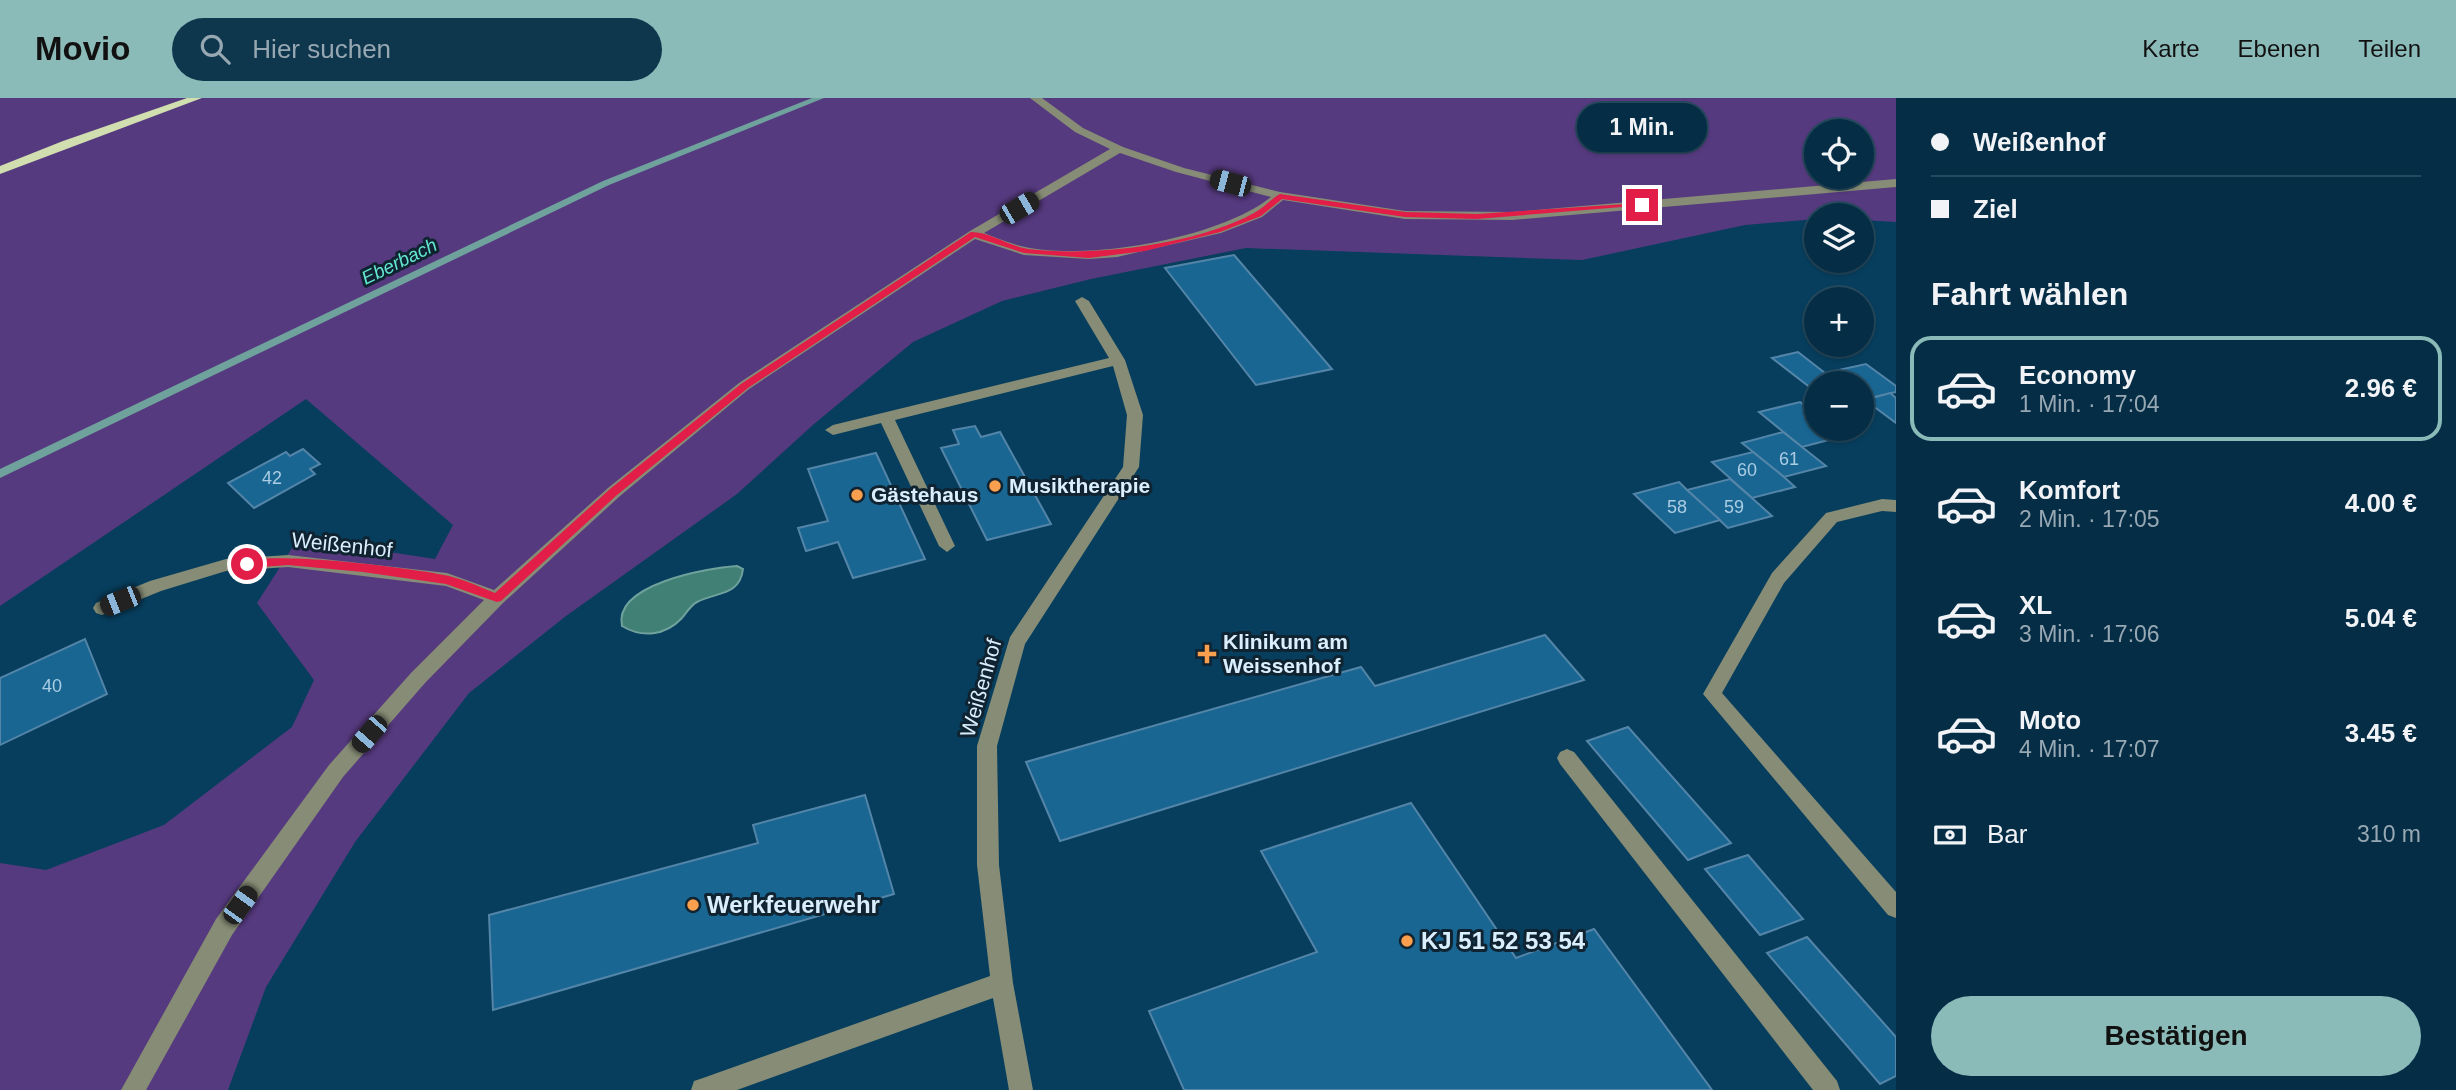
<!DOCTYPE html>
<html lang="de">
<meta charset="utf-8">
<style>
:root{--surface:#052e46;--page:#0e364d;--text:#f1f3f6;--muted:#97a8b3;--line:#264a5f;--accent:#8bbbb9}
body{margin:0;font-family:Helvetica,sans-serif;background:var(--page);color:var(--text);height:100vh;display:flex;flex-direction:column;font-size:26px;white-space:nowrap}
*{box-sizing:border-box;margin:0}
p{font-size:23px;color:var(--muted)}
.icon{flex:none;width:38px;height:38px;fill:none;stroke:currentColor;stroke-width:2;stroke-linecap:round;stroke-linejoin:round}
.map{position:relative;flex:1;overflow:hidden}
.details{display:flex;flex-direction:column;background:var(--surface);width:560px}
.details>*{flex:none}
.top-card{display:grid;align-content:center;height:154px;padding:0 35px;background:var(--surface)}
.controls{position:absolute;left:1804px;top:21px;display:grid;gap:14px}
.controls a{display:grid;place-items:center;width:70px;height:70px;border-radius:50%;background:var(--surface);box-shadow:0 2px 5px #0004,0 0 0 2px var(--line);font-size:35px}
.end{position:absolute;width:32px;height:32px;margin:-16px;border:9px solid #e11d48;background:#fff;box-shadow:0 0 0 4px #fff}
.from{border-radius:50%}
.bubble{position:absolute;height:49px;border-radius:24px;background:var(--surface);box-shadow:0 2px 5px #0004,0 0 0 2px var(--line);font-size:23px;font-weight:800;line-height:49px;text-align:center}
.car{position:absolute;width:21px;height:42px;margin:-21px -10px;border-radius:9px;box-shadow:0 0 5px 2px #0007;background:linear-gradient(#222 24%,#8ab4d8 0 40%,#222 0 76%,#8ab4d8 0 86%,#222 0)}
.top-card b{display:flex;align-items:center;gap:24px;height:66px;font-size:26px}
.top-card b+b{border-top:2px solid var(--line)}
.top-card i{width:18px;height:18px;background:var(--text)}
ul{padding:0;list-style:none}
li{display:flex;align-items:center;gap:21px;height:105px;margin:0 14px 10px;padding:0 21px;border:4px solid transparent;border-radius:21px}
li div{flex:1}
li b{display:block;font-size:26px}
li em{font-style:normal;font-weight:800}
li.active{border-color:var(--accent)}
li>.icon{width:63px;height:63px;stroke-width:1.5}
h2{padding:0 35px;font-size:32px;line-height:84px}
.pay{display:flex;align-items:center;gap:18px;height:77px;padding:0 35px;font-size:26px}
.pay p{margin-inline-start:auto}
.button{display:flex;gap:14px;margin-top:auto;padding:14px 35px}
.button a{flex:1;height:80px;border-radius:42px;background:var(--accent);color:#111;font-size:28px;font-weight:800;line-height:80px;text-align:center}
header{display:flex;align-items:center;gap:42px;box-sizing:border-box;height:98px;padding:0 35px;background:var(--accent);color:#111}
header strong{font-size:33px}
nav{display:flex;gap:38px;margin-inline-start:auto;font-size:24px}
.search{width:490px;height:63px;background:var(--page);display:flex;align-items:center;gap:18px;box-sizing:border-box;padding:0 24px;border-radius:38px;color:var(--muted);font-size:26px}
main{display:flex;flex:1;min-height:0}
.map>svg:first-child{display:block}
.green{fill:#563a7f;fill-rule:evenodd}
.water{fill:#418074;stroke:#6fa19d;stroke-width:2}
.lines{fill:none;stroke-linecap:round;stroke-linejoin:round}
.stream{fill:#6fa19d;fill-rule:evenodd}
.building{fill:#196693;stroke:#5485a8;stroke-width:2}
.minor{fill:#868c75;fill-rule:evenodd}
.major{fill:#d1deaf;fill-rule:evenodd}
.route{fill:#e11d48}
.poi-dot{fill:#fa9f4e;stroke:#0f2331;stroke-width:2.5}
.labels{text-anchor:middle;stroke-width:6;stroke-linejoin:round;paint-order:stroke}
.number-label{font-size:18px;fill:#aacde3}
.far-water-label{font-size:19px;font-style:italic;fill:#64e6cf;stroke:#0f2331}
.poi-label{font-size:21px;font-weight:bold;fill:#daeffe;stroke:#0f2331;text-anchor:start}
.street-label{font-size:21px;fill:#daeffe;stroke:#0f2331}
.near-poi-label{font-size:24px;font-weight:bold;fill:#daeffe;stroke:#0f2331;text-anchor:start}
</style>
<header>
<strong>Movio</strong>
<div class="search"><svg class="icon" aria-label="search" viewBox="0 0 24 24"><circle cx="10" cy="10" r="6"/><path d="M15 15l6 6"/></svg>Hier suchen</div>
<nav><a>Karte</a><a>Ebenen</a><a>Teilen</a></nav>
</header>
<main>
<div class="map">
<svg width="1896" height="992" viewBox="0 0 1896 992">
<rect width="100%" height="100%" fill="#073e5d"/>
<path class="green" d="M0,0h1896v124l-34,-2v-5h-46v4l-71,6 -163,35 -336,-12 -155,31 -89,22 -89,41 -99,82 -77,70 -171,122 -97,77 -114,149 -89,145 -38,103h-228v-227l46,7 118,-45 128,-98 22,-47 -57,-77 37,-58 69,3 72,11 18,-34 -147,-126 -306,207zM1816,33h46v46h-46z"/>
<path class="water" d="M737,468l6,3c-3,27 -27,23 -46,33 -6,3 -11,11 -15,16 -17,18 -40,20 -60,8 -9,-42 86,-58 115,-60z"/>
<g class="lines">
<polygon class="stream" points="812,0 824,0 609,87 0,380 0,371 603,83"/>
</g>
<g class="building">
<polygon points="1234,157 1332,271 1256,287 1165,170"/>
<polygon points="1798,254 1825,275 1866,266 1896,288 1896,294 1862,302 1862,285 1816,285 1816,294 1772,260"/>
<polygon points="1890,295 1896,300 1896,325 1865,302"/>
<polygon points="1800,304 1816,317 1816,331 1834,331 1844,338 1802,349 1759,314"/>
<polygon points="975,328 981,339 1000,334 1051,426 987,442 941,350 959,346 953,332"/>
<polygon points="1783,334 1802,349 1826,368 1784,379 1742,345"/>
<polygon points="303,351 320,366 310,371 315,376 254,410 228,385 286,354 290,358"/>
<polygon points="1753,354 1784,379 1795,389 1752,400 1712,364"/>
<polygon points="876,355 925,461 853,480 838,444 806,453 798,430 828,423 808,371"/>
<polygon points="1730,381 1752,400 1772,418 1728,430 1687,392"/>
<polygon points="1679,384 1687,392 1720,422 1675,435 1634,396"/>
<polygon points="1545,537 1584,582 1060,743 1026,664 1361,569 1375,588"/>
<polygon points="85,541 107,596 0,647 0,580"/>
<polygon points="1628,629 1731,745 1688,762 1587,643"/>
<polygon points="865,697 894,796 493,912 489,817 758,745 753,727"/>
<polygon points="1411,705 1516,860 1594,831 1712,992 1184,992 1149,913 1317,854 1261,753"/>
<polygon points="1748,757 1803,821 1760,837 1705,771"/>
<polygon points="1807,839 1896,939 1896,978 1880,986 1767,855"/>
</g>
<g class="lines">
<g class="minor">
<path d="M1030,0h12l41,30 40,19 61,21 96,24 125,19 107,1 384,-33v8l-384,33 -107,-1 -122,-19 -21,17 -41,16 -104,24 -28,2 -65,-4 -49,-16 -226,150 -129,107 -117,107 -78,80 -82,94 -111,158 -86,155h-25l95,-171 113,-154 82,-92 73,-73 -38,-14 -158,-19 -62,4 -65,20 -59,24 -6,-2 -3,-5 3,-5 54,-22 76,-22 62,-4 159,18 47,17 114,-102 131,-105 231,-152 140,-82 -35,-17zM1120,55l56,19 95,25c-51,41 -182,64 -246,50 -14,-3 -28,-9 -41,-14z"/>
<polygon points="1082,199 1089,203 1125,262 1143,317 1139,369 1025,546 997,648 999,767 1013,885 1033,992 1009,992 993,900 737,992 691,992 694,983 703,980 990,878 977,767 977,648 1010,539 1123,369 1127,317 1113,268 895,322 955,448 947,454 939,448 881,325 833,337 825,332 833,327 1109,260 1075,203"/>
<polygon points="1882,401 1896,402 1896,414 1882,413 1837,424 1784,485 1722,595 1896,794 1896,820 1888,817 1703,596 1772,475 1826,415"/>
<polygon points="1567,651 1574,654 1837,983 1840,992 1813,992 1560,666 1557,660 1560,654"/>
</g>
<polygon class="major" points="187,0 202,0 0,76 0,68 63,43"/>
</g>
<path class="route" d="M1280,96l125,18 72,2 165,-11 4,2 -169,14 -72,-2 -123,-18 -21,17 -41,16 -75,19 -56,7 -65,-5 -49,-16 -227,151 -131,107 -116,106 -4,1 -51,-18 -83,-12 -75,-7 -41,3 -6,-4c17,-16 180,5 208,12 16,4 31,11 46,17l115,-104 131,-105 230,-152c19,0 38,14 57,17 65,8 168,-4 226,-36 10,-5 17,-14 26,-19z"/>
<g class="poi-dot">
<circle cx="995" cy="388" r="7"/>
<circle cx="857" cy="397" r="7"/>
<path d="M1203.5 545.5h7v7h7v7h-7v7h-7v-7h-7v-7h7z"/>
<circle cx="693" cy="807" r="7"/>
<circle cx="1407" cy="843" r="7"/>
</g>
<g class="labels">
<g class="number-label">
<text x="1789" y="367">61</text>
<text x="1747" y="378">60</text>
<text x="272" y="386">42</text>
<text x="1677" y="415">58</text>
<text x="1734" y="415">59</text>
<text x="52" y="594">40</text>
</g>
<g class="far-water-label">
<text transform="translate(399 163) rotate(-26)" y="7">Eberbach</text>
</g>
<g class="poi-label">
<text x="1009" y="395">Musiktherapie</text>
<text x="871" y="404">Gästehaus</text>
<text x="1223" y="551">Klinikum am<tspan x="1223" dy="24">Weissenhof</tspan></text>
</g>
<g class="street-label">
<text transform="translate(342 447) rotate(6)" y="7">Weißenhof</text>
<text transform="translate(981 590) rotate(-74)" y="7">Weißenhof</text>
</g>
<g class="near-poi-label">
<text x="707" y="815">Werkfeuerwehr</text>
<text x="1421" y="851">KJ 51 52 53 54</text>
</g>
</g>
</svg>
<div class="controls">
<a><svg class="icon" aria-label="locate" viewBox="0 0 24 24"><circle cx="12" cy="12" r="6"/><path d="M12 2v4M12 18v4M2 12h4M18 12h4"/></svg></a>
<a><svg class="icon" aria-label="layers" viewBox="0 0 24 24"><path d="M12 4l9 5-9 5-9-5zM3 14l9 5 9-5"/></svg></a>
<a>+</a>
<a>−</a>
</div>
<i class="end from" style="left:247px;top:466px"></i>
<i class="end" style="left:1642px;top:107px"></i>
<div class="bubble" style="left:1577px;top:5px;width:130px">1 Min.</div>
<i class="car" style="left:1230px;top:85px;rotate:285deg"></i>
<i class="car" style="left:1019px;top:110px;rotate:60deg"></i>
<i class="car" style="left:120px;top:503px;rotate:248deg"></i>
<i class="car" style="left:369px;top:636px;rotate:221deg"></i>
<i class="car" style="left:240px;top:807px;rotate:36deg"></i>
</div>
<section class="details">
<div class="top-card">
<b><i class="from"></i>Weißenhof</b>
<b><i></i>Ziel</b>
</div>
<h2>Fahrt wählen</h2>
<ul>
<li class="active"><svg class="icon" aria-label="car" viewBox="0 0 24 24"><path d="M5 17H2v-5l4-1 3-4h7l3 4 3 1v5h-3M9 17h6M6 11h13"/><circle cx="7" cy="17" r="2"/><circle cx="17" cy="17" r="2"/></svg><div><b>Economy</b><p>1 Min. · 17:04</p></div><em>2.96 €</em></li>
<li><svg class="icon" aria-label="car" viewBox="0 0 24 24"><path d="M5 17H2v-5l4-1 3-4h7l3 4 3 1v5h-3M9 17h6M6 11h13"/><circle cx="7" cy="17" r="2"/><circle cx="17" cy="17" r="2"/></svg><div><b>Komfort</b><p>2 Min. · 17:05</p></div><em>4.00 €</em></li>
<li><svg class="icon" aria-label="car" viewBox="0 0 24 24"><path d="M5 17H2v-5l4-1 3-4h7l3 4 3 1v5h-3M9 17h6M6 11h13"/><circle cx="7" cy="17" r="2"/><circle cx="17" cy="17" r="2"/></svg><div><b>XL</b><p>3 Min. · 17:06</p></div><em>5.04 €</em></li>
<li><svg class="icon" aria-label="car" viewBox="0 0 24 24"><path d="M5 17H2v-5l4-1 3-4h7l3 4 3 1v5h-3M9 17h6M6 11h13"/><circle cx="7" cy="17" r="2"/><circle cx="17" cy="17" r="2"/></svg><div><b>Moto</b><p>4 Min. · 17:07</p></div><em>3.45 €</em></li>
</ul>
<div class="pay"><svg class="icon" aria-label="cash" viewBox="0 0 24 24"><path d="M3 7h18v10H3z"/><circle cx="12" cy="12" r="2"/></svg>Bar<p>310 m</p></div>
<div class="button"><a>Bestätigen</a></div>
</section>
</main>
